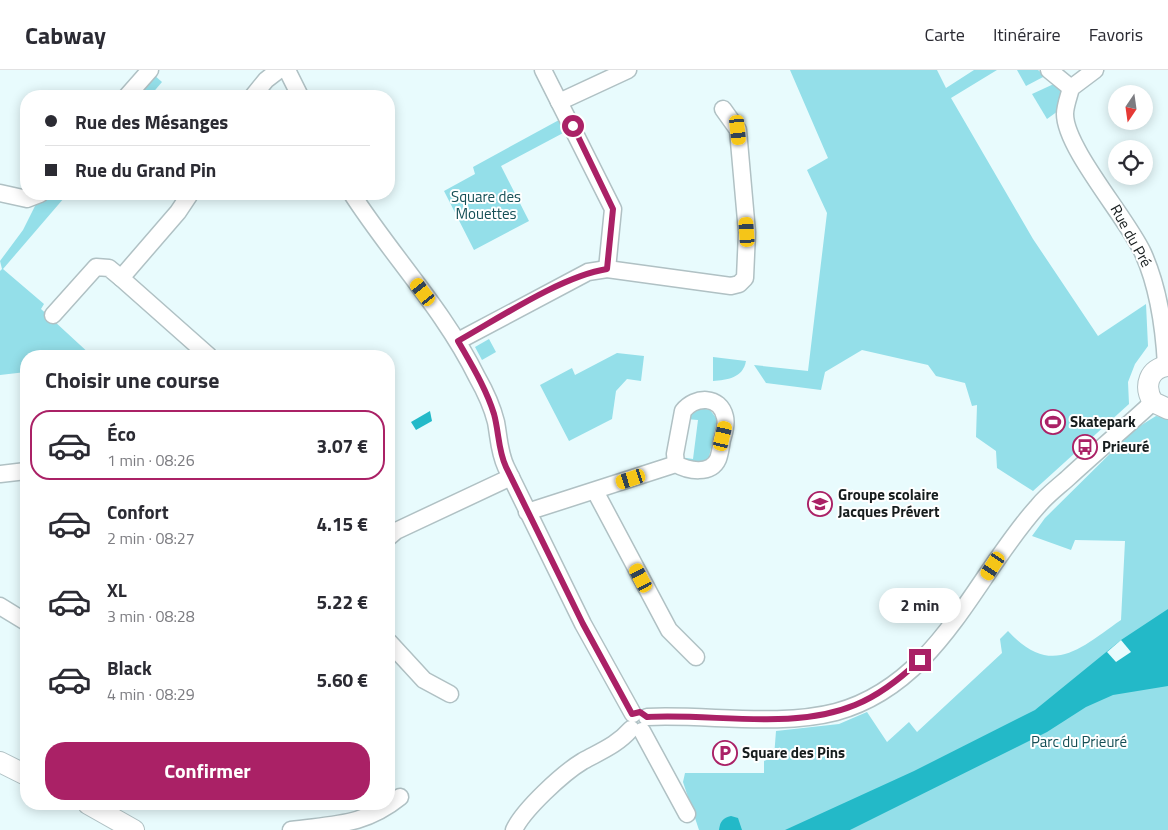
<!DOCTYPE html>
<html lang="fr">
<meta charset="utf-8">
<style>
:root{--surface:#fff;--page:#f2f2f3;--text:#2b2b33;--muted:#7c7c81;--line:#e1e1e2;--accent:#aa2166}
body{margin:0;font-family:"Titillium Web",sans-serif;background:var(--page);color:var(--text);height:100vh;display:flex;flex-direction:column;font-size:19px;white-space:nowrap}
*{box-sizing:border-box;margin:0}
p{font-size:16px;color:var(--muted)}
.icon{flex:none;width:28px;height:28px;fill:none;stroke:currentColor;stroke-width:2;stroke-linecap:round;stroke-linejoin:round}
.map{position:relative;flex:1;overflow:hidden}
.side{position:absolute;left:20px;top:280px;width:375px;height:460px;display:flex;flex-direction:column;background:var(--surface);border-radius:20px;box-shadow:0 2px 12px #0003}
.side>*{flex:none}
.top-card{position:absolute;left:20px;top:20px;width:375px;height:110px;border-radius:20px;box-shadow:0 2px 12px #0003;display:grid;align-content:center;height:110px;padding:0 25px;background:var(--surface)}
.needle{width:32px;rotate:193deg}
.fabs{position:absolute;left:1108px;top:15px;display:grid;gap:10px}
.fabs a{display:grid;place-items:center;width:45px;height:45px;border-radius:50%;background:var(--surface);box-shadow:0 2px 12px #0003;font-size:25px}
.end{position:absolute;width:22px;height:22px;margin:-11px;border:6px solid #aa2166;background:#fff;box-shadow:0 0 0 2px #fff}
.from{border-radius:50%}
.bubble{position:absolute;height:35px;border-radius:18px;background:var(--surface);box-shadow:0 2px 12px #0003;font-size:16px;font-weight:700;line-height:35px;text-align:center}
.car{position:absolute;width:15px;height:30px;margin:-15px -8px;border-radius:6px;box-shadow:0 0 4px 1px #0007;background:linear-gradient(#f5c518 24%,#345 0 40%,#f5c518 0 76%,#345 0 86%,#f5c518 0)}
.top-card b{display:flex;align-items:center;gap:18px;height:48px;font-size:19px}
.top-card b+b{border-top:1px solid var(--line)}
.top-card i{width:12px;height:12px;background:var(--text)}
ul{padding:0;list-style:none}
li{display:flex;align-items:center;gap:15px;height:70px;margin:0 10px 8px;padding:0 15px;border:2px solid transparent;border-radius:20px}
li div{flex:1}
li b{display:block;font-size:19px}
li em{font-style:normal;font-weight:700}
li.selected{border-color:var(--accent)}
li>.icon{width:45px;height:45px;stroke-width:1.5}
h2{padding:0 25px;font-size:22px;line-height:60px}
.cta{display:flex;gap:10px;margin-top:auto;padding:10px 25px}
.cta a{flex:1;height:58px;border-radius:20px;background:var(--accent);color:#fff;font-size:20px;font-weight:700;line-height:58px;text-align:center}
header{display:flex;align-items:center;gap:30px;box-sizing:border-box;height:70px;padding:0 25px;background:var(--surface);border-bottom:1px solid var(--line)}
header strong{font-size:24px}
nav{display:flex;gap:28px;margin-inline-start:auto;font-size:18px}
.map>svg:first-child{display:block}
.green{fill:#94dfe9}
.water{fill:#23b9c8}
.pier{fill:#e8fbfd}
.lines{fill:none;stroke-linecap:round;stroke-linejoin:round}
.minor-casing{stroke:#b0c1c4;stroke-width:19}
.tertiary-casing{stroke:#b0c1c4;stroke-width:22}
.minor{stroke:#fff;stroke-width:16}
.tertiary{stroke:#fff;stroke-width:20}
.route{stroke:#aa2166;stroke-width:6}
.labels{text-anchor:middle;stroke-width:4;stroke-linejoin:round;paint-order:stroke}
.park-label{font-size:15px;fill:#154f56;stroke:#fff}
.street-label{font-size:15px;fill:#161c1d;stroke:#fff}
.poi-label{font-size:15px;font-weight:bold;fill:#161c1d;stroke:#fff;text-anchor:start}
</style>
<header>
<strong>Cabway</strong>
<nav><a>Carte</a><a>Itinéraire</a><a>Favoris</a></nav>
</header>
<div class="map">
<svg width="1168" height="760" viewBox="0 0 1168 760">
<rect width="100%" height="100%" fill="#e8fbfd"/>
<g class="green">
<polygon points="790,0 937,0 946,18 974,0 997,0 951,28 1033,169 1098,266 1146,234 1148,276 1135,294 1128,312 1129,334 1033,421 997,398 996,381 976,367 977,335 972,336 965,313 936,306 928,295 862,280 825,302 821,320 766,313 754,295 808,301 827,143 807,100 828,88"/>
<polygon points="1017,0 1038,0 1045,6 1026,16"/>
<polygon points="154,5 162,12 150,26 141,26 138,24"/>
<polygon points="1056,13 1062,23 1058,41 1047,49 1032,24"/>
<polygon points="559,50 565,62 501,96 529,151 474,180 444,121 475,104 473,97"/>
<polygon points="49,124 59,124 64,128 3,199 44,234 41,239 92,286 26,286 26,302 0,305 0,201 2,199 0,191 23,160 36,134 41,133"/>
<polygon points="489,269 496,282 482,290 475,277"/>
<polygon points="617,283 644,286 641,311 627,309 616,321 612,349 569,371 540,315 572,298 575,305"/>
<path d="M713,287l33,4c-3,17 -19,19 -33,20z"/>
<polygon points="700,338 710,340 717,349 708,392 698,395 680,387 693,389 698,350 686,349 686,345"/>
<path d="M1156,346l12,2v412h-469l-16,-48 2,-9h79v-12l10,-4 2,-26 63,-7 28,-12 20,30 22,-20 8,10 85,-79 -2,-14 8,-8c44,47 71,18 113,-11l4,-79 -50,-1 -4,10 -39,-14 13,-18 90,-89z"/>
</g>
<g class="water">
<polygon points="430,341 432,351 416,360 411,352"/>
<polygon points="1168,539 1168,616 1113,625 1086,637 1047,662 850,760 785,760 914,701 1035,640 1121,570"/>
<path d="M731,746l7,2 4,12h-23c1,-9 4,-12 12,-14z"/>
</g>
<polygon class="pier" points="1121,570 1131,582 1116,592 1107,582"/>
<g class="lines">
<defs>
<g id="minor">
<polyline points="287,0 300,26"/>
<polyline points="543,0 613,139 607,199"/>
<polyline points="1049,0 1071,18"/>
<path d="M1095,0l-24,18c-2,8 -6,18 -6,26 0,34 62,104 78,139 16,36 21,74 23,112"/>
<polyline points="127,26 150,0"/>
<polyline points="253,26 266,10 279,0"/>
<polyline points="559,32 628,0"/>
<polyline points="0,123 27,129 40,124"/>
<polyline points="190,124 178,142 121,208 209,286"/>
<path d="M352,124c40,62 92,116 125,183 8,14 15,29 19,45 3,16 3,30 10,45l77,157 50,90"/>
<polyline points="53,245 96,197 109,198 121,208"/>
<polyline points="458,271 588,202 607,199 731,216 739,214 745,208 747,162 738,60 723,39"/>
<polyline points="0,404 26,401"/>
<polyline points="595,421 669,560 696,587"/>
<path d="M527,442l149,-48c12,7 35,11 42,-5 2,-5 3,-13 4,-19 2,-7 5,-15 3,-23 -5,-22 -30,-21 -42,-6l-8,43 1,10"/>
<polyline points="389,467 396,461 511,407"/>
<polyline points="0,536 26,552"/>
<polyline points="389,572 424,610 450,624"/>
<path d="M647,647c60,-3 131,10 189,-5 102,-28 138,-135 202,-206 9,-11 20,-19 30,-28 28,-26 57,-50 85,-76"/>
<polyline points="642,661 687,744"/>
<path d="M291,760c43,-6 73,-4 109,-33"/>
<path d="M514,760c9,-20 49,-57 69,-69 18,-10 34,-16 48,-32"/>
</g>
<g id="tertiary">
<path d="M1168,296c-19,2 -25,20 -15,36l15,7"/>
<polyline points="0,692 26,705"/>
<polyline points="88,734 134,760"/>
</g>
</defs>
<use href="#minor" class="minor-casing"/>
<use href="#tertiary" class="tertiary-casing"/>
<use href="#minor" class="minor"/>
<use href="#tertiary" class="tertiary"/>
</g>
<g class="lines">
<path class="route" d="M573,56l40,83 -6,60c-45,7 -108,49 -149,72 13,23 28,47 36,73 5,18 4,36 12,53l77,157 49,90 8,-2 7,5c67,-4 145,14 208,-12 25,-10 45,-26 65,-45"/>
</g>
<defs>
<symbol id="stadium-ring" viewBox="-11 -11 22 22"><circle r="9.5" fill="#fff" stroke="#aa2166" stroke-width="1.5"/><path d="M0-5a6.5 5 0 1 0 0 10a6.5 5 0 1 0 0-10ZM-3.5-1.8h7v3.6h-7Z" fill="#aa2166"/></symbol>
<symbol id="bus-ring" viewBox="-11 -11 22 22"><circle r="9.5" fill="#fff" stroke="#aa2166" stroke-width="1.5"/><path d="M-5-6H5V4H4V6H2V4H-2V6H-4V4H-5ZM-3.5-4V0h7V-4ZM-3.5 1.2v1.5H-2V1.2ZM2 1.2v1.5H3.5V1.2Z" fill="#aa2166"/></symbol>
<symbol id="school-ring" viewBox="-11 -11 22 22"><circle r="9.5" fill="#fff" stroke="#aa2166" stroke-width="1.5"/><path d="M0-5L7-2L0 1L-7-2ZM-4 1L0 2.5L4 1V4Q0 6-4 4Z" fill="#aa2166"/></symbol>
<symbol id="parking-ring" viewBox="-11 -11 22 22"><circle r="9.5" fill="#fff" stroke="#aa2166" stroke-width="1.5"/><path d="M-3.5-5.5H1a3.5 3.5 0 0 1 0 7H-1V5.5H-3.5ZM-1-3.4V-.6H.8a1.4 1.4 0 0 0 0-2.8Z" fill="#aa2166"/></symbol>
</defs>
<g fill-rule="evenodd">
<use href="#stadium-ring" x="1039" y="338" width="28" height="28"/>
<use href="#bus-ring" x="1071" y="363" width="28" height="28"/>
<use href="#school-ring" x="806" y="420" width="28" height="28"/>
<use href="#parking-ring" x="711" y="669" width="28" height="28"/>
</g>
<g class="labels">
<g class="park-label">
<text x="486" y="132">Square des<tspan x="486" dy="17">Mouettes</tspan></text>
<text x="1079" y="677">Parc du Prieuré</text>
</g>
<g class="street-label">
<text transform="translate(1131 166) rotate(61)" y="5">Rue du Pré</text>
</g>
<g class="poi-label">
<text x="1070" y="357">Skatepark</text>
<text x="1102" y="382">Prieuré</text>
<text x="838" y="430">Groupe scolaire<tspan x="838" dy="17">Jacques Prévert</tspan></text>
<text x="742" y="688">Square des Pins</text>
</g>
</g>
</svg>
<div class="fabs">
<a><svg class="needle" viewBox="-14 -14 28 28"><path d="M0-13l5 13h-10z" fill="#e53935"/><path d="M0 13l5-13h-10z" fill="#7c7c81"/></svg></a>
<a><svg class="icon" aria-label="locate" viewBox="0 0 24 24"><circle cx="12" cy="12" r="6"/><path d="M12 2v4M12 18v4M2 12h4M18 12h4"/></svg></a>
</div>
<i class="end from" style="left:573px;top:56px"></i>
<i class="end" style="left:920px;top:590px"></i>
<div class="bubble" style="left:879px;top:518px;width:82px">2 min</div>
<i class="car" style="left:738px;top:60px;rotate:174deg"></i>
<i class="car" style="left:747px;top:162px;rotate:356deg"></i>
<i class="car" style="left:423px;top:222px;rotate:323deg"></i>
<i class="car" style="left:723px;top:366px;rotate:13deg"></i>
<i class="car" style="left:631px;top:409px;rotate:252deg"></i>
<i class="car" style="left:993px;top:496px;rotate:213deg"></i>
<i class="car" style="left:641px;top:508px;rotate:332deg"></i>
<div class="top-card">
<b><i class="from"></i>Rue des Mésanges</b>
<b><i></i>Rue du Grand Pin</b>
</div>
<section class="side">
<h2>Choisir une course</h2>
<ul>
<li class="selected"><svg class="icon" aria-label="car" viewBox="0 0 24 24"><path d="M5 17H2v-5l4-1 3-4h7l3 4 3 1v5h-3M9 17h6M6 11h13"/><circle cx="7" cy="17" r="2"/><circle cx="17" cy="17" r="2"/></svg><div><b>Éco</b><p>1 min · 08:26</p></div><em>3.07 €</em></li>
<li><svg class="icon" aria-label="car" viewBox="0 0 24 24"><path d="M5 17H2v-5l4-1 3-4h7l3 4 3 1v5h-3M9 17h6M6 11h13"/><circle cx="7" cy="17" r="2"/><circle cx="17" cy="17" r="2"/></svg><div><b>Confort</b><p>2 min · 08:27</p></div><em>4.15 €</em></li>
<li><svg class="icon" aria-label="car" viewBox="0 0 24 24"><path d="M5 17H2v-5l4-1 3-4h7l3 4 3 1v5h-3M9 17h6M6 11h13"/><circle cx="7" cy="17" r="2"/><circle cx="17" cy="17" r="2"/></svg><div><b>XL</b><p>3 min · 08:28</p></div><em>5.22 €</em></li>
<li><svg class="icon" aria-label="car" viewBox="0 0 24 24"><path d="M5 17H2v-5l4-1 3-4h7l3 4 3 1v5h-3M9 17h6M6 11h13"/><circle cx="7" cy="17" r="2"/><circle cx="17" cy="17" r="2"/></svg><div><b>Black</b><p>4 min · 08:29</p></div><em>5.60 €</em></li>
</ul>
<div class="cta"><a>Confirmer</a></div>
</section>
</div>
